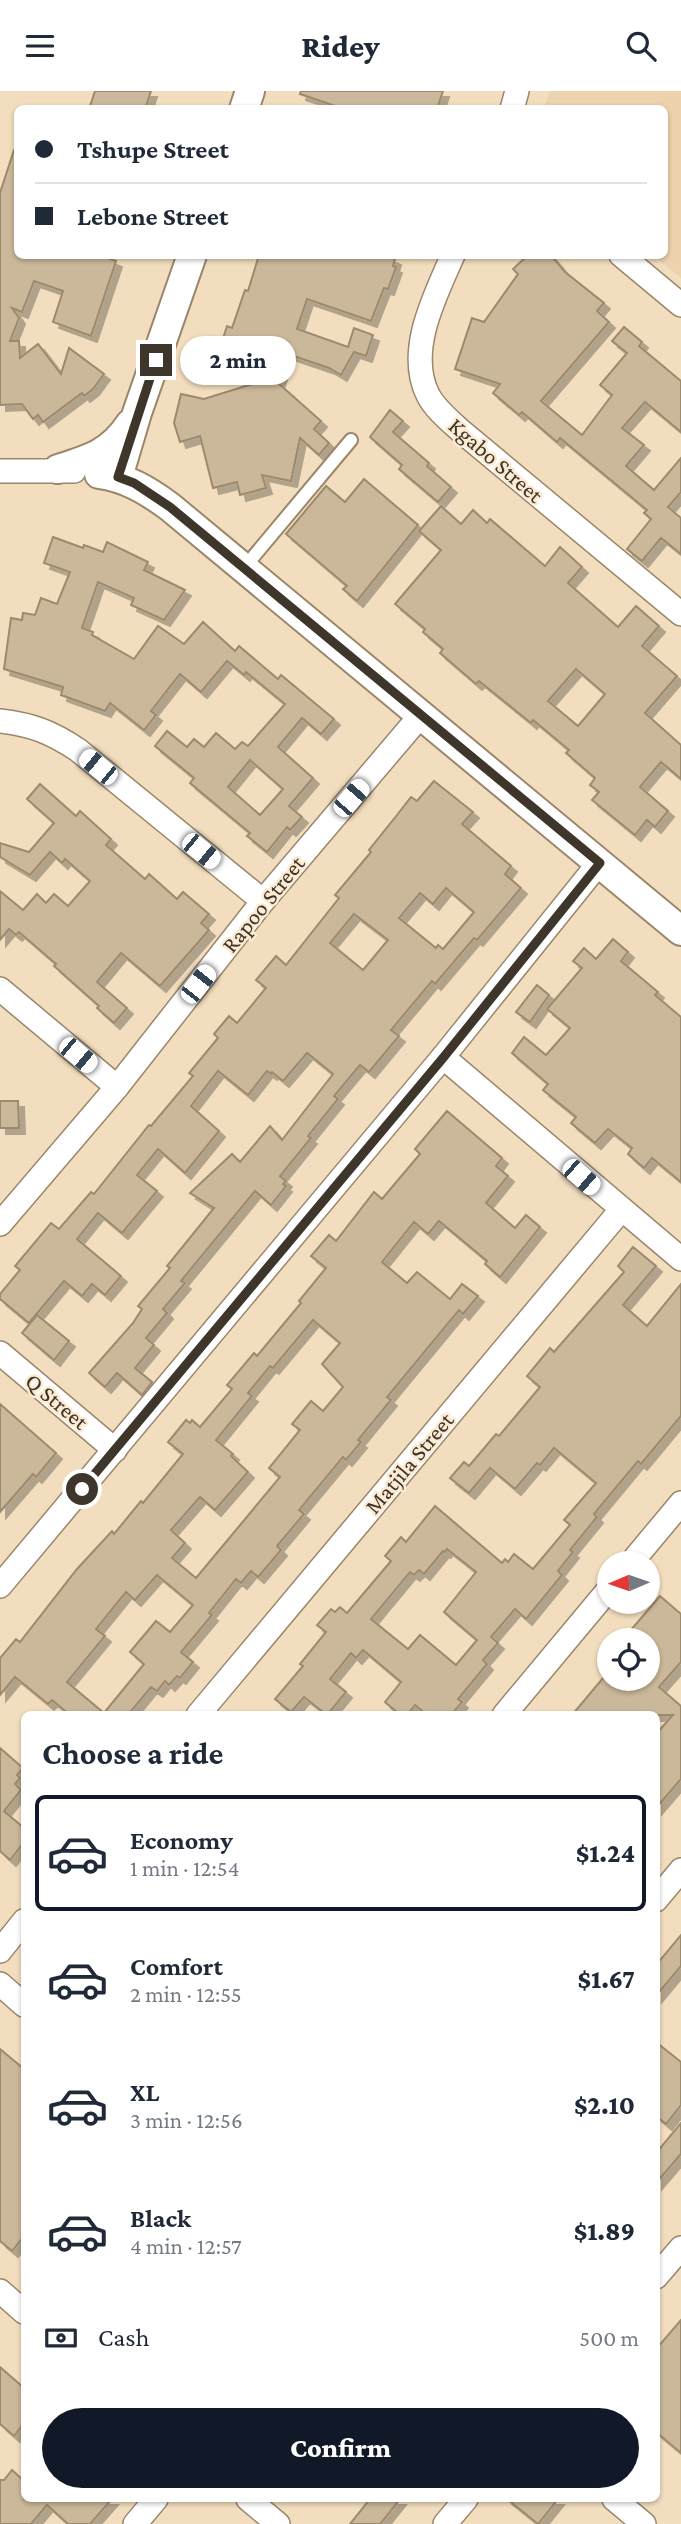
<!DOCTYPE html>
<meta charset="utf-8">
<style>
:root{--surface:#fff;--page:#f6f6f7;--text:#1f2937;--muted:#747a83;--line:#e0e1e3;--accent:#111827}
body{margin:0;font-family:"Crimson Pro",serif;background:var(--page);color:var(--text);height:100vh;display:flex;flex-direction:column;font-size:26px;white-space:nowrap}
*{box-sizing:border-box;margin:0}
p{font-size:23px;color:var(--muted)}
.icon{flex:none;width:38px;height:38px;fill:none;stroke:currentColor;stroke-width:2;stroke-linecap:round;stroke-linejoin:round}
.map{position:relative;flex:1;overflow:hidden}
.drawer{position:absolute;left:21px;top:1620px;width:639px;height:791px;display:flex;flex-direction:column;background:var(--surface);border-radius:10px;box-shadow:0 2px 5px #0004}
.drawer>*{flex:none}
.guide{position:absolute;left:14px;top:14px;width:654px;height:154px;border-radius:10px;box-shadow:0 2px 5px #0004;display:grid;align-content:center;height:154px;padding:0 21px;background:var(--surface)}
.needle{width:46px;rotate:268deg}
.tools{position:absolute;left:597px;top:1460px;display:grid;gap:14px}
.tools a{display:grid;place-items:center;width:63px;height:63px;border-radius:50%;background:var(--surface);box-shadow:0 2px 5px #0004;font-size:35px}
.end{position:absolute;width:32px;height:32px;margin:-16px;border:9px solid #3e362a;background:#fff;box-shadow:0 0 0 4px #fff}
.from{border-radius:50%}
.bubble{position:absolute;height:49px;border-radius:24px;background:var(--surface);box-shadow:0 2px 5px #0004;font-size:23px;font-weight:800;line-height:49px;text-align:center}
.car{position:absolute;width:21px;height:42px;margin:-21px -10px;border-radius:9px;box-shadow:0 0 5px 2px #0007;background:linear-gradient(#fff 24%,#345 0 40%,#fff 0 76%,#345 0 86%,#fff 0)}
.guide b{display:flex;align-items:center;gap:24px;height:66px;font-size:26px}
.guide b+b{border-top:2px solid var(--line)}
.guide i{width:18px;height:18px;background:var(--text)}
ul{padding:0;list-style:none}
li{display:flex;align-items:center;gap:21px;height:116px;margin:0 14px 10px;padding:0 7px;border:4px solid transparent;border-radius:10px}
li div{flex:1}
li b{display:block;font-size:26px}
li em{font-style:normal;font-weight:800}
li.active{border-color:var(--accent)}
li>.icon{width:63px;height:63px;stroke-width:1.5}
h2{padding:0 21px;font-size:32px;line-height:84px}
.pay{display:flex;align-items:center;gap:18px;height:77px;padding:0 21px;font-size:26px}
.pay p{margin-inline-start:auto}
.cta{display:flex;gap:14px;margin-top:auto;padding:14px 21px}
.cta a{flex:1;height:80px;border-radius:42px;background:var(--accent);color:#fff;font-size:28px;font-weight:800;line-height:80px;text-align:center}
header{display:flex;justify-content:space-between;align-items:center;height:91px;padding:0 21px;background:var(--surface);font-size:32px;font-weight:800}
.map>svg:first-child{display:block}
.built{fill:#ecd2ad}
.building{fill:#cbb799;stroke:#9d8a6d;stroke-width:2;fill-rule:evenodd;filter:url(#shadow)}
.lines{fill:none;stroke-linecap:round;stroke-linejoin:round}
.service-casing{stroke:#9a876b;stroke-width:16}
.minor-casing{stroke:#9a876b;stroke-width:26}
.tertiary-casing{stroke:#9a876b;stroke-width:32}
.service{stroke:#fff;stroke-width:12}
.minor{stroke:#fff;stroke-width:23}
.tertiary{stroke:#fff;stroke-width:28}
.route{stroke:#3e362a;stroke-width:9}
.labels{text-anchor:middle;stroke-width:5;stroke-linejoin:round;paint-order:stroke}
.street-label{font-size:23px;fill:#3e362a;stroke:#fcebd2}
</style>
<header><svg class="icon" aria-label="menu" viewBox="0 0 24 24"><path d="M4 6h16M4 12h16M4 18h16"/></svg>Ridey<svg class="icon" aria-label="search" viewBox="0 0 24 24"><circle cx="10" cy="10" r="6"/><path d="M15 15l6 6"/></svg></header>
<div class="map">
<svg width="681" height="2433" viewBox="0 0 681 2433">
<defs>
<filter id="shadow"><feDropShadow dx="6" dy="6" stdDeviation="0" flood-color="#0004"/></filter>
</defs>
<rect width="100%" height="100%" fill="#f2ddbe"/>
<polygon class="built" points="550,0 681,0 681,187 654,165 665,164 665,18 544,17"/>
<g class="building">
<polygon points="95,0 151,0 145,18 89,18"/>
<polygon points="301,0 443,0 437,18 344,18 300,3"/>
<polygon points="14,59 18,59 18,164 100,164 116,170 91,245 53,231 63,200 34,190 22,221 12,217 19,227 10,250 19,250 20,267 38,253 61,283 69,257 104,283 93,298 84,305 82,302 43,331 38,324 33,328 22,313 0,314 0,102"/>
<polygon points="259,164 385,164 395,168 393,175 396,176 388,198 384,197 371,230 307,208 297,238 348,256 354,237 373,244 366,265 354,261 341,284 329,277 288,263 278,292 321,330 314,338 329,352 319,364 300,347 291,390 262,384 266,397 240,404 237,391 213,397 200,345 180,351 174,332 181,303 204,308 252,293 194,269 201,253 219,260 227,235 232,237 245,199 248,200"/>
<polygon points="528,164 551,164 565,181 604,212 597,220 609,231 541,310 582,344 612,304 600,294 627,262 612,250 624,236 642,251 639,255 681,290 681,341 645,311 622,337 644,354 626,375 654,399 681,367 681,401 668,416 681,427 681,463 661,447 642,470 627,458 651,428 644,422 647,419 560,347 557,351 522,321 519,324 493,302 500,293 455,278 472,227 484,231 518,183 513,178"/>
<polygon points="390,319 403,330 393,341 429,372 427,375 451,396 438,411 399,378 402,374 370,346"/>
<polygon points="364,388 418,434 357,510 343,498 347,495 286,443 326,395 345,411"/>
<path d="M441,415l20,18 12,-14 14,13 3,-4 55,47 15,-19 22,20 -14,16 50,44 18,-21 23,20 -17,20 35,30 -32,37 36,32v34l-20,-17 -21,25 28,24 -13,16 -8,-7 -12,15 -43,-35 7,-8 -9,-7 5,-7 -29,-25 3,-3 -36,-30 -2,3 -52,-42 -3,3 -36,-31 3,-4 -20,-17 2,-3 -30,-25 46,-54 -22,-19zM576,578l29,25 -27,32 -30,-25z"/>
<path d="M53,446l30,11 1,-3 19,7 4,-10 41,20 -4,8 41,20 -21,30 -33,-15 3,-7 -36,-16 -16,46 11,4 -1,3 42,24 24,-33 26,18 19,-22 32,29 4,-5 39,33 3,-4 53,44 -13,15 -19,-16 -24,29 35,31 -24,28 13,11 -12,13 -3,-3 -20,25 -20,-16 3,-3 -60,-50 4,-5 -39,-32 12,-15 20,16 7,-8 10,8 12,-14 19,16 7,-7 6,4 37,-42 -39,-32 -2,3 -17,-14 -26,31 -21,-18 -29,37 5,4 -12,15 -34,-27 -5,8 -44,-16 2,-8 -59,-18 7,-51 11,2 1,-7 12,2 6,-17 16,6 13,-32 -26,-9zM250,669l33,29 -23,26 -32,-28z"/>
<path d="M434,690l39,31 -11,12 49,42 -6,8 16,14 -44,52 -3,-2 -39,46 -3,-3 -41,49 8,6 -30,36 -9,-7 -26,31 4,3 -30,37 3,2 -31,38 6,5 -3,3 3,2 -15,19 -16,-14 -74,90 4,2 -22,26 4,4 -21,25 8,7 -19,23 17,14 -10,13 -25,-22 -12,14 -16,-14 44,-50 9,-14 -4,-3 32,-38 -3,-2 47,-58 -24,-15 42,-39 8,8 30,-36 12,14 51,-66 -26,-21 -24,28 -11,-9 -1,2 -4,-3 -19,24 -30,-24 -27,35 28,25 -34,42 -27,-24 -21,26 20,16 -35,42 -24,-20 -21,26 44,37 -16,19 -13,-11 -10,12 -18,-15 -35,42 -29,-24v-5l20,-24 -5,-4 36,-43 8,6 32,-37 3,2 55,-69 2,1 42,-50 -4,-3 29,-35 -4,-4 15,-18 8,7 29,-35 -10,-8 20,-24 10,9 53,-67 -4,-3 36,-43 -2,-2 28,-35 14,-18 6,4zM446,797l28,24 -31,37 -5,-4 -2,3 -37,-30 21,-25 13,11zM354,823l34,26 -25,30 -33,-27z"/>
<polygon points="40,693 76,725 80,720 111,748 106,754 145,788 149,783 177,808 183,801 209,823 201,832 209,839 160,895 121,862 97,891 127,917 114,932 97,917 99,915 54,875 56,873 19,841 16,844 9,838 0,849 0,800 23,819 37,803 46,812 54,803 68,815 90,790 65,768 62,772 50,761 30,784 0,766 0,752 29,761 54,732 27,708"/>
<polygon points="613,848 628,861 621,870 658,901 655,904 681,926 681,1091 652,1067 644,1077 628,1063 632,1057 608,1038 595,1052 571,1032 576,1026 543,999 548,993 512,962 524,946 546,964 570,937 547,918 582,877 573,870 584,857 596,868"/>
<polygon points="537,894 549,904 530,931 516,921"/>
<polygon points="0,1010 18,1010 19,1037 0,1037"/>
<path d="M447,1020l55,47 -6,8 12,10 -22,27 29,25 11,-13 14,12 -40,50 -15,-13 2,-3 -48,-40 -11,13 -14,-12 -32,40 25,21 10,-11 33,27 12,-15 16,12 -15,18 -4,-4 -72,87 4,3 -33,40 3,2 -15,18 -3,-3 -44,53 5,4 -27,32 4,4 -23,27 -7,-6 -10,12 -5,-4 -27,34 3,2 -31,37 12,10 -13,16 -3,-2 -8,9 -4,-4 -8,10 -6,-4 -23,28h-58l-18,-15 -4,4 -33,-27 -15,18v-37l16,-19 4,3 57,-73 35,-38 2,3 27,-33 2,2 40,-49 -15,-12 18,-22 4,3 2,-3 8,7 32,-38 -5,-4 27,-32 3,3 44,-53 -2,-2 27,-33 -15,-12 18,-21 7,6 38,-49 8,7 38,-45 -5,-5zM313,1229l27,23 -18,21 21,23 -20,24 -12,-10 -19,23 8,6 -31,38 11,9 -84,101 -24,-20 13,-15 -14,-13 29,-33 15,13 33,-38 -17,-16 2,-2 -17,-14 36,-44 -4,-3 22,-27 3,2zM157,1484l36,30 -23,27 -14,-11 -26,31 14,12 -40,49 -37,-31 38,-46 -9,-7 30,-37 9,8z"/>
<path d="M633,1156l23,19 -33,39 24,21 34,-42v132l-40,48 -3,-3 -44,53 3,3 -27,33 3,2 -15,19 4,4 -36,44 -11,-10 -24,28 7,6 -15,17 4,4 -29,35 4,3 -11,13h-24l-12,-10 -8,10h-7l-15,-13 16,-20 -38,-32 -7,8 -5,-5 -21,26 16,13 -19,23 -23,-18 -13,15 -16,-13 28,-33 -3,-2 26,-32 -9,-7 14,-16 4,3 5,-5 7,6 44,-52 -6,-5 16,-19 5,5 29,-36 67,57 3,-4 3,3 6,-8 19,15 37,-44 -6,-5 32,-37 -42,-35 -14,17 -3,-2 -22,26 -25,-21 -21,25 -19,-15 14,-16 5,4 27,-32 3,2 41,-49 -13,-11 23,-28 4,4 70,-80 -6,-6zM447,1458l29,23 -32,40 33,28 -21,25 -36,-30 -12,14 -37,-30 39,-47 4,3 5,-5 5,4 19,-23 2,1z"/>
<polygon points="37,1224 69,1250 54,1269 22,1242"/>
<polygon points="0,1313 56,1362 36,1386 33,1383 0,1421"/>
<polygon points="660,1505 681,1523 681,1571 659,1596 681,1615 681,1688 656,1717 656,1643 673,1624 572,1624 603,1587 648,1587 648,1549 639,1549 630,1540"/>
<polygon points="0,1657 23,1677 17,1684 20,1687 15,1693 21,1699 4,1720 24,1737 24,1751 10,1769 0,1760"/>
<polygon points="681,1844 681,1875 656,1905 656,1874"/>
<polygon points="656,1951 681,1971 681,2014 666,2033 656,2025"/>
<polygon points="0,1958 24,1978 24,2145 12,2160 0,2150"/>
<polygon points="681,2032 681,2063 656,2092 656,2062"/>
<polygon points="681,2229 681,2362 656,2341 656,2258"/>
<polygon points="0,2276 24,2297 24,2332 14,2345 0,2333"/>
<polygon points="12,2379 24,2390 24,2408 112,2408 90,2433 68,2433 47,2414 31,2433 0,2433 0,2389 4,2389"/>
<polygon points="370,2408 400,2408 380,2433 350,2433"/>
<polygon points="507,2408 558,2408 538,2433"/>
</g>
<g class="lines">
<defs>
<polyline id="service" points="243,478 351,349"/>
<g id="minor">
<polyline points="512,18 517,0"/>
<path d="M453,164c-18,41 -47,96 -25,140 7,14 22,26 33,36l220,183"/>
<polyline points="621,164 681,214"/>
<polyline points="0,380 74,380"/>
<path d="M0,630c33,4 51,11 78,29l185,151"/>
<polyline points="0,898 117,996"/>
<polyline points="443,966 681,1168"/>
<polyline points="0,1133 117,996 263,810 421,624"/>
<polyline points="0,1262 115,1359"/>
<polyline points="631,1472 681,1412"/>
<polyline points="0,1495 443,966 599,772"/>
<polyline points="198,1624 621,1119"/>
<polyline points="504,1624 609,1498"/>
<polyline points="656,1809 681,1779"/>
<polyline points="0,1860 24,1830"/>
<polyline points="0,1893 24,1914"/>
<polyline points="656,2186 681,2157"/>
<polyline points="0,2200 24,2221"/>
<polyline points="248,2408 278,2433"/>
<polyline points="614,2408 644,2433"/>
<polyline points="135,2433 156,2408"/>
<polyline points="445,2433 466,2408"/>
</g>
<g id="tertiary">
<polyline points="244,18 250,0"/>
<path d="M58,378c32,-10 53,-16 72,-45"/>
<path d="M99,383c28,4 48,16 71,33l511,424"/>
<polyline points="118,386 137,322 192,164"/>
</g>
</defs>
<use href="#service" class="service-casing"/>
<use href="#minor" class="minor-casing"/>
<use href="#tertiary" class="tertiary-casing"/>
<use href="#service" class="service"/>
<use href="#minor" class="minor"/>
<use href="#tertiary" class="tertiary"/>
</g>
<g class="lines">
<polyline class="route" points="82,1398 443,967 600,772 170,416 134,392 118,386 156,269"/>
</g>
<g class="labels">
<g class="street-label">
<text transform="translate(496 369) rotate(41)" y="8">Kgabo Street</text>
<text transform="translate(263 813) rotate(-51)" y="8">Rapoo Street</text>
<text transform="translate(57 1310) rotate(40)" y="8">Q Street</text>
<text transform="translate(409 1372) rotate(-50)" y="8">Matjila Street</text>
</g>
</g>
</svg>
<div class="tools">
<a><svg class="needle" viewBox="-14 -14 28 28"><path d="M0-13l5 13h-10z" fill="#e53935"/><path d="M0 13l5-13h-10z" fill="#747a83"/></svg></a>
<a><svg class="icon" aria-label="locate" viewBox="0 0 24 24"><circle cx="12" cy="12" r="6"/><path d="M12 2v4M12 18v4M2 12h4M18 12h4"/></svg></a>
</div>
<i class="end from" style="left:82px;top:1398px"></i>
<i class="end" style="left:156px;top:269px"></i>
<div class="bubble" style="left:180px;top:245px;width:116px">2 min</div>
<i class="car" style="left:98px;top:676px;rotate:309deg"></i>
<i class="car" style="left:351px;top:707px;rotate:41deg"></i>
<i class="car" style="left:201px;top:760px;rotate:129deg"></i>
<i class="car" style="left:198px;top:893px;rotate:38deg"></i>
<i class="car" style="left:78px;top:964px;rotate:130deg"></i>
<i class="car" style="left:581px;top:1086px;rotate:131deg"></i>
<div class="guide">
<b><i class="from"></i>Tshupe Street</b>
<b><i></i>Lebone Street</b>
</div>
<section class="drawer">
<h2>Choose a ride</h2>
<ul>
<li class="active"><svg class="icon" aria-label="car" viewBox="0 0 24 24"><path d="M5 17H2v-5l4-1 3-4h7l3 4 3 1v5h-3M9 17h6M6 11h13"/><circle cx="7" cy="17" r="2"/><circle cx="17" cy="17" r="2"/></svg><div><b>Economy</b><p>1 min · 12:54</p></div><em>$1.24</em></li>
<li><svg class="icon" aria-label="car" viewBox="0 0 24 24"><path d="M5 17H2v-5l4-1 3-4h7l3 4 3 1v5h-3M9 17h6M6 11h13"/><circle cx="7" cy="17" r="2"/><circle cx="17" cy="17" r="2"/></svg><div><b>Comfort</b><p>2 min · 12:55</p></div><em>$1.67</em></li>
<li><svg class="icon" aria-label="car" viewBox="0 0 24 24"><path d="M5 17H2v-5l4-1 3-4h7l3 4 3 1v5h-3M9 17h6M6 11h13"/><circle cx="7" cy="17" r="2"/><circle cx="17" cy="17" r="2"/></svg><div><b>XL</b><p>3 min · 12:56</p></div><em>$2.10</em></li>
<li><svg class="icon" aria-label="car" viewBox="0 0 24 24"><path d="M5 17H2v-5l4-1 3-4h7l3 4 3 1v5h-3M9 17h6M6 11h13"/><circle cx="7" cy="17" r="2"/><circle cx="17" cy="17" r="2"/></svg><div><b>Black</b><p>4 min · 12:57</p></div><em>$1.89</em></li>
</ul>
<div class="pay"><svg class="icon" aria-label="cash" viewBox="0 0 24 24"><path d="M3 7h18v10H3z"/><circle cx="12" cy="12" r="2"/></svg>Cash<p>500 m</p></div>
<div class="cta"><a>Confirm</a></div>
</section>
</div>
